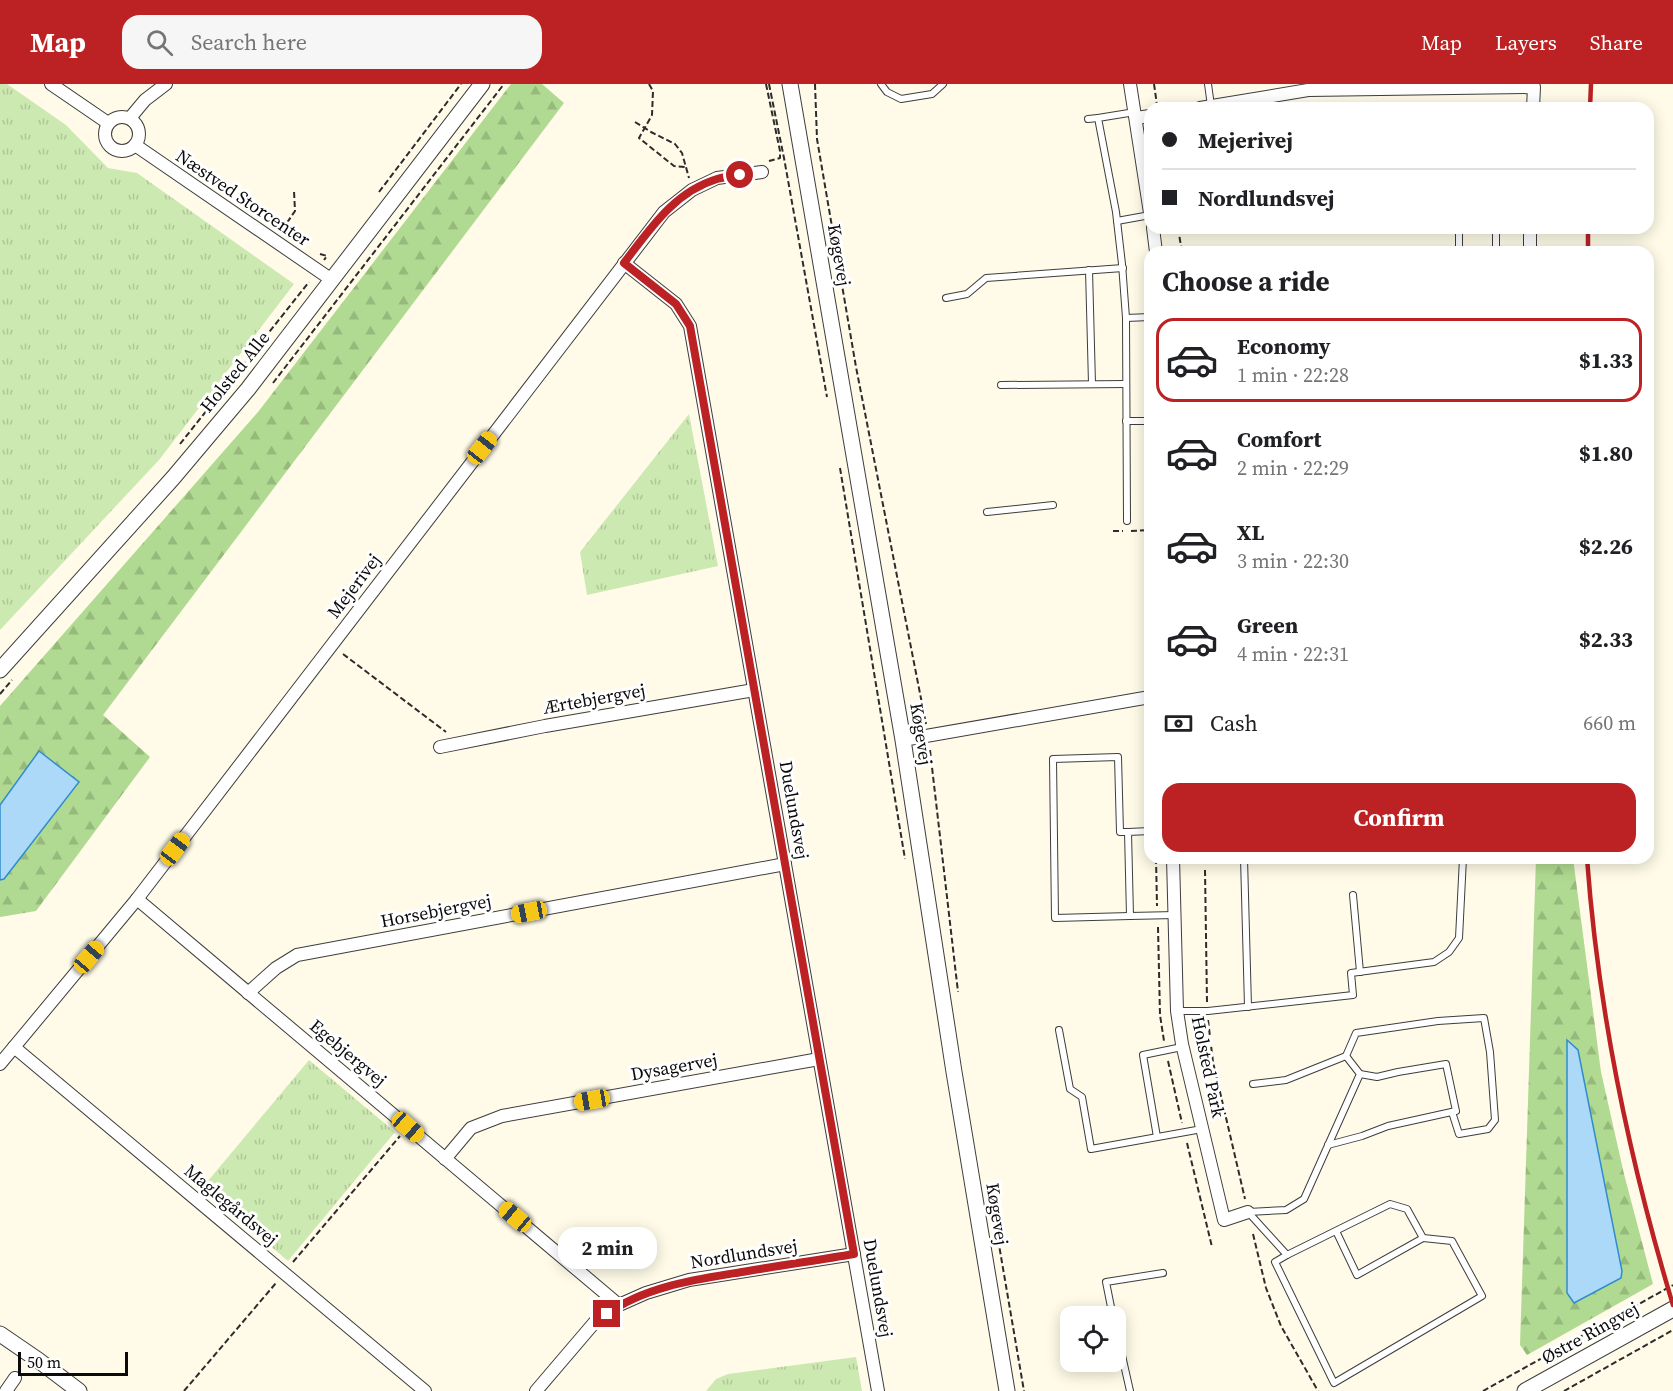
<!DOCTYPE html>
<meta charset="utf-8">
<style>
:root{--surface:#fff;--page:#f6f6f6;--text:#202124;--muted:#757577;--line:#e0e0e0;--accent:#bc2124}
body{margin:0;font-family:"Source Serif 4",serif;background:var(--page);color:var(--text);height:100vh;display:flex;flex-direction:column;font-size:22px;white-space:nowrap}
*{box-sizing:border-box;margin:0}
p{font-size:20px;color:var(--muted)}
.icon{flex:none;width:33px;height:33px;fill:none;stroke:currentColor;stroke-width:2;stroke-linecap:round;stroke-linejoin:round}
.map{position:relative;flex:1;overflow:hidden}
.sheet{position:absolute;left:1144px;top:162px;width:510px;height:618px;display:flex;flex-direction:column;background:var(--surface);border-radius:18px;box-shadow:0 3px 15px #0003}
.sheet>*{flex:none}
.banner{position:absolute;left:1144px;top:18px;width:510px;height:132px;border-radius:18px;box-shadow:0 3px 15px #0003;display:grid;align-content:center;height:132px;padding:0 18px;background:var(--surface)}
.buttons{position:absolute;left:1060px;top:1222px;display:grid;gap:12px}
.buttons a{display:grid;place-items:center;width:66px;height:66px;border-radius:12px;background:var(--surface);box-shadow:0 3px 15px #0003;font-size:30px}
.scale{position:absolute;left:18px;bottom:15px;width:110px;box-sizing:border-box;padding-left:6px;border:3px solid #0a0a0a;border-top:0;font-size:16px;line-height:21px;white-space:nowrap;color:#0a0a0a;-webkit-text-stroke:4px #fff;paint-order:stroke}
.end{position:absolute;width:27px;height:27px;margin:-14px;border:8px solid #bc2124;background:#fff;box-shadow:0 0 0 3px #fff}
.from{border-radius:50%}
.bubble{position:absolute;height:42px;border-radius:18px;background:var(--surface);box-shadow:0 3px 15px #0003;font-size:20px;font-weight:700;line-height:42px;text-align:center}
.car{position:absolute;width:18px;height:36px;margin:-18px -9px;border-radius:8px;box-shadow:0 0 4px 2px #0007;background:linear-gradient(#f5c518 24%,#345 0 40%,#f5c518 0 76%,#345 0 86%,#f5c518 0)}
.banner b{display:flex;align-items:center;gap:21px;height:57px;font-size:22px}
.banner b+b{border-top:2px solid var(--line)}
.banner i{width:15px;height:15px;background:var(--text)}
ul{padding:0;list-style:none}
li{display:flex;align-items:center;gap:18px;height:84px;margin:0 12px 9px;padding:0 6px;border:3px solid transparent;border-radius:18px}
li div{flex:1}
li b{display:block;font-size:22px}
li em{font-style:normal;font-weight:700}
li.current{border-color:var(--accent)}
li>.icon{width:54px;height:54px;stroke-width:1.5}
h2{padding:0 18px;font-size:27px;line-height:72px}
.pay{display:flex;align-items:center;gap:15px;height:66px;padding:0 18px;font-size:22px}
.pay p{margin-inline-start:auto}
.button{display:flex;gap:12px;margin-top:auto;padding:12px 18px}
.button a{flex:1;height:69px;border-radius:18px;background:var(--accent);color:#fff;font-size:24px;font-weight:700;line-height:69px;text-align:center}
header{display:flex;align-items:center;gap:36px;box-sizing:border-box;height:84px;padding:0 30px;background:var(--accent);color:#fff}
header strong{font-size:28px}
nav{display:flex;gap:33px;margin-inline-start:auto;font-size:21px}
.search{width:420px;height:54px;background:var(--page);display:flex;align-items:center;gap:15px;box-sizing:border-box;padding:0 21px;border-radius:18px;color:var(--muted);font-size:22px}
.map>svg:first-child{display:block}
.grass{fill:url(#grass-tufts)}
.forest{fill:url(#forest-firs)}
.water{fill:#acd9f7;stroke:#318ccf;stroke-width:1.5}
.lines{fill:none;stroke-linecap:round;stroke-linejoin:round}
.service-casing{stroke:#3d3d3d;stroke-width:8}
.minor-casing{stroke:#3d3d3d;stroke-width:14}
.tertiary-casing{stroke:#3d3d3d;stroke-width:17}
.path{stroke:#2c2c2c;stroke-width:2;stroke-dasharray:6 3;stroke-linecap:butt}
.service{stroke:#fff;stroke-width:6}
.minor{stroke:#fff;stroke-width:12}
.tertiary{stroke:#fff;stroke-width:15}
.rail{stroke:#bc2124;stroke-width:4.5}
.route{stroke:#bc2124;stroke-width:8}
.labels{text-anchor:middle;stroke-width:6;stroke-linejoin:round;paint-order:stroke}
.street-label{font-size:18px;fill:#0a0a0a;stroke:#fff}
</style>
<header>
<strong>Map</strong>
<div class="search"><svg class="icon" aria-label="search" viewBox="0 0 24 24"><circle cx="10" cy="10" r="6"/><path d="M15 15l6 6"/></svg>Search here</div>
<nav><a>Map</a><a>Layers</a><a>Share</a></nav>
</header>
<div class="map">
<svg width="1673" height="1307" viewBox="0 0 1673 1307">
<defs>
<pattern id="grass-tufts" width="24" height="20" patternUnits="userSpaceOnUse" patternTransform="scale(1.5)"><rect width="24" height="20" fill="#cde9b2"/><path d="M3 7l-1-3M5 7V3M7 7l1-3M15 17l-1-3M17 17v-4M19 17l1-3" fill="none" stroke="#afc698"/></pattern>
<pattern id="forest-firs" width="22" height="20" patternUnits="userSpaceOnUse" patternTransform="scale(1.5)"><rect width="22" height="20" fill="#b0da91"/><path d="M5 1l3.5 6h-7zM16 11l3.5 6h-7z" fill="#96ba7c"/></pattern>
</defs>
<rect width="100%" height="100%" fill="#fffbe8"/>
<g class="grass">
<polygon points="0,0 7,0 66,41 108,84 137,89 294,200 159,376 0,546"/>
<polygon points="689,330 718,482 587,511 580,468"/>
<polygon points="309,976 395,1048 288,1177 202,1104"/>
<polygon points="856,1273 862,1307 706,1307 716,1295 728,1290"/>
</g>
<g class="forest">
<polygon points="511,0 542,0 564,19 103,631 150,673 36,827 0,833 0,622 258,328"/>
<polygon points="1536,774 1573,774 1601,988 1624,1090 1653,1200 1527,1271 1520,1261"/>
</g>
<g class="water">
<polygon points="39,667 79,698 4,795 0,796 0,721"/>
<polygon points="1567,956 1578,966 1622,1187 1621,1194 1574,1219 1567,1209"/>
</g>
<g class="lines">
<defs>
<g id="service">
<polyline points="881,0 887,8 901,15 932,10 943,0"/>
<polyline points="1208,0 1211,22"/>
<polyline points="1268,13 1270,24"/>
<polyline points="1088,35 1098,34"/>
<polyline points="1117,137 1150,131"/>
<polyline points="1459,168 1459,144"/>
<polyline points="1496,168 1496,144"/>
<polyline points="1089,186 1092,300"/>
<polyline points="946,214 967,210 986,194 1123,184"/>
<polyline points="1126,234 1150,233"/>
<polyline points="1001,301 1126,300"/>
<polyline points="1126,337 1150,337"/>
<polyline points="987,428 1053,421"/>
<polyline points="1127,437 1126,234 1122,180 1116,128 1098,34 1135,28"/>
<polyline points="1150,747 1128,748 1130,832 1175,831"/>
<polyline points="1128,748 1120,748 1118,673 1053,675 1055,834 1130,832"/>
<polyline points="1244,774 1248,923"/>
<polyline points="1174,776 1243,774"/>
<polyline points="1353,811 1360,888"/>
<polyline points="1177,927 1208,927 1353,911 1351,889 1434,878 1449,868 1459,854 1463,774"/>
<polyline points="1059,946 1070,1005 1082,1013 1091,1065 1202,1045"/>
<polyline points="1346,972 1356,949 1438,937 1484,934 1490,968 1495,1036 1488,1045 1459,1050 1452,1028"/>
<polyline points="1157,1053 1143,971 1182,963"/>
<polyline points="1328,1061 1362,1052 1388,1042 1456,1027 1446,980 1398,988 1377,993 1360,990"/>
<polyline points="1248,1128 1287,1171 1390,1120 1407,1125 1423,1154 1357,1191 1336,1147"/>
<polyline points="1248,1128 1286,1126 1304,1115 1360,990 1346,972 1286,996 1253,1000"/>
<polyline points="1287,1171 1275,1178 1334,1299 1482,1212 1452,1157 1423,1154"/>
<polyline points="1113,1233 1106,1198 1163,1189"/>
<polyline points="1116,1245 1130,1307"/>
</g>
<g id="minor">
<polyline points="51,0 108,39"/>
<polyline points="1130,0 1150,129"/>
<polyline points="1200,24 1308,6 1534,3 1533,24"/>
<circle cx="122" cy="50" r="17"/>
<polyline points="130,34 145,16 166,0"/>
<polyline points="1136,34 1150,32"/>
<polyline points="135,61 332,196"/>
<polyline points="1153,144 1156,168"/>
<polyline points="1530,168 1530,144"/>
<polyline points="624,179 676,220 690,242 878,1307"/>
<polyline points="903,656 1150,613"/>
<polyline points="440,663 545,642 754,606"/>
<polyline points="1173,774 1177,927 1182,960 1224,1136 1248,1128"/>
<polyline points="137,815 619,1221"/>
<polyline points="248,909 276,884 297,871 785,780"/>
<polyline points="14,963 425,1307"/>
<polyline points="0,980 137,815 664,128 692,106 717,94 762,88"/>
<polyline points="445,1075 471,1044 502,1032 819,975"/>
<polyline points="6,1307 15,1294"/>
<polyline points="536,1307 594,1239 619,1221 646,1209 689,1196 854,1170"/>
</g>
<g id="tertiary">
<polyline points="790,0 903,656 954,988 1007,1307"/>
<polyline points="0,586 173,394 248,305 482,0"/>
<polyline points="0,1250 38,1276 79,1307"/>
<polyline points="1525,1307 1673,1225"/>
</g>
</defs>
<use href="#service" class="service-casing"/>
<use href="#minor" class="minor-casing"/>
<use href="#tertiary" class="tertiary-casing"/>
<g class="path">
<polyline points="649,0 653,7 652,31 639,54 674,82 686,83"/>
<polyline points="766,0 780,67 780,74 769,77"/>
<polyline points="769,0 784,74 827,313"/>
<polyline points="815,0 817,55 856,283 926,640"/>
<polyline points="1154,0 1157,21"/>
<polyline points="635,38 651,48 675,60 682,69 689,94"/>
<polyline points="379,108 461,0"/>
<polyline points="1178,144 1182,168"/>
<polyline points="282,146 295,127 294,107"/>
<polyline points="320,170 327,172 324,176"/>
<polyline points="273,299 504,0"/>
<polyline points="180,360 309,198"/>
<polyline points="840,384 905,775"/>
<polyline points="1149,446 1150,558"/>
<polyline points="1113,447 1123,447"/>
<polyline points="1131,447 1150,446"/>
<polyline points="343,570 446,648"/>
<polyline points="0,610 12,596"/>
<polyline points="930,666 958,908"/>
<polyline points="1156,774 1157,822"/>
<polyline points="1205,786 1207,918"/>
<polyline points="1158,843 1160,931 1164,957"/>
<polyline points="1208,936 1213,978 1245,1115"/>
<polyline points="1168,977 1182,1039"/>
<polyline points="1187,1059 1212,1163"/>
<polyline points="992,1120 1024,1307"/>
<polyline points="1253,1150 1266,1204 1281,1242 1318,1307"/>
<polyline points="293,1178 400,1052"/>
<polyline points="184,1307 276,1199"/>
<polyline points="1483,1307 1673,1201"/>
<polyline points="1564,1307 1673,1246"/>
</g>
<use href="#service" class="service"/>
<use href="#minor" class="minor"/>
<use href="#tertiary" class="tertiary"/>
<g class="rail">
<polyline points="1590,24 1591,0"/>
<polyline points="1588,168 1588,144"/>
<path d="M1587,774c11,152 42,301 86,447"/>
</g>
</g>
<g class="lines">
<path class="route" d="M607,1230c40,-29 93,-35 141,-43 35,-6 71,-11 106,-17l-164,-928 -14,-22 -52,-41c26,-34 50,-71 93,-84 7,-2 15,-3 23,-4"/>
</g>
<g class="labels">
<g class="street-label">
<text transform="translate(243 114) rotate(34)" y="6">Næstved Storcenter</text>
<text transform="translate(839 171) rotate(80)" y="6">Køgevej</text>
<text transform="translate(235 288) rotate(-51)" y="6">Holsted Alle</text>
<text transform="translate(354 502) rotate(-53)" y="6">Mejerivej</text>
<text transform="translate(594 615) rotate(-10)" y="6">Ærtebjergvej</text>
<text transform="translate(921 650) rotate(81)" y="6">Køgevej</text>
<text transform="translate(794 726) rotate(80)" y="6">Duelundsvej</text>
<text transform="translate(436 827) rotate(-11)" y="6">Horsebjergvej</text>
<text transform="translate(348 969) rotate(40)" y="6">Egebjergvej</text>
<text transform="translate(674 983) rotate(-10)" y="6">Dysagervej</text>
<text transform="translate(1208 983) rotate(78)" y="6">Holsted Park</text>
<text transform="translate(231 1121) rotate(40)" y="6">Maglegårdsvej</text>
<text transform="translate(997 1130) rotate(81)" y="6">Køgevej</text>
<text transform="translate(744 1170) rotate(-9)" y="6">Nordlundsvej</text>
<text transform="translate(878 1204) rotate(80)" y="6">Duelundsvej</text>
<text transform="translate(1590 1249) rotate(-29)" y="6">Østre Ringvej</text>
</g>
</g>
</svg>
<div class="buttons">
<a><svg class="icon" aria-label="locate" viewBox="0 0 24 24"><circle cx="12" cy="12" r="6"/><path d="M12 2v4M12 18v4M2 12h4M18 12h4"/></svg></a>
</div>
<div class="scale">50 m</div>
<i class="end from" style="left:740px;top:91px"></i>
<i class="end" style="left:607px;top:1230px"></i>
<div class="bubble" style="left:558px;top:1143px;width:99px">2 min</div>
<i class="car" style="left:482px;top:364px;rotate:38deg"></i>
<i class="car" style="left:175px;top:765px;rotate:37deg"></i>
<i class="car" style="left:529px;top:828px;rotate:259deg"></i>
<i class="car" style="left:89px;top:873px;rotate:40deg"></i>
<i class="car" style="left:592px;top:1016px;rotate:260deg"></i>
<i class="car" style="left:408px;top:1043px;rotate:131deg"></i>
<i class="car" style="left:515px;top:1133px;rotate:310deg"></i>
<div class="banner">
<b><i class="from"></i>Mejerivej</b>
<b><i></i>Nordlundsvej</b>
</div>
<section class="sheet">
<h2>Choose a ride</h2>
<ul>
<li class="current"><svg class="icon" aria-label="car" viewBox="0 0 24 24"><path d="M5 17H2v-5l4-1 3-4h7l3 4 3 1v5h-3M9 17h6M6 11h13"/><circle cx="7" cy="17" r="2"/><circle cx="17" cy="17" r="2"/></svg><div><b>Economy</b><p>1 min · 22:28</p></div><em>$1.33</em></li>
<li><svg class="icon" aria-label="car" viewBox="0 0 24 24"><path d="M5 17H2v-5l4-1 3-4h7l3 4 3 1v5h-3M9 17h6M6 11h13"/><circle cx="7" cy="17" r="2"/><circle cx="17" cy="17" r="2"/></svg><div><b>Comfort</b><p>2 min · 22:29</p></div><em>$1.80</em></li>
<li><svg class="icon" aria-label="car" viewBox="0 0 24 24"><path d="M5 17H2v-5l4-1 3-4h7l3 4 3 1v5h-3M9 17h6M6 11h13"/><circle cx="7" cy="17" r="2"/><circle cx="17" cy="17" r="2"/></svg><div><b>XL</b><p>3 min · 22:30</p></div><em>$2.26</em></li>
<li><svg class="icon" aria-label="car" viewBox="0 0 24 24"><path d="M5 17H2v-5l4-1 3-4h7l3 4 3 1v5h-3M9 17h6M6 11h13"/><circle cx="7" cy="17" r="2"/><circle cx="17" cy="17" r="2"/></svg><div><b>Green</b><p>4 min · 22:31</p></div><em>$2.33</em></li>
</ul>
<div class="pay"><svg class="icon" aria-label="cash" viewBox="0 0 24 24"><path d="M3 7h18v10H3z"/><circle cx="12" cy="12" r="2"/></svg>Cash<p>660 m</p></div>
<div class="button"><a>Confirm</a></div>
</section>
</div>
